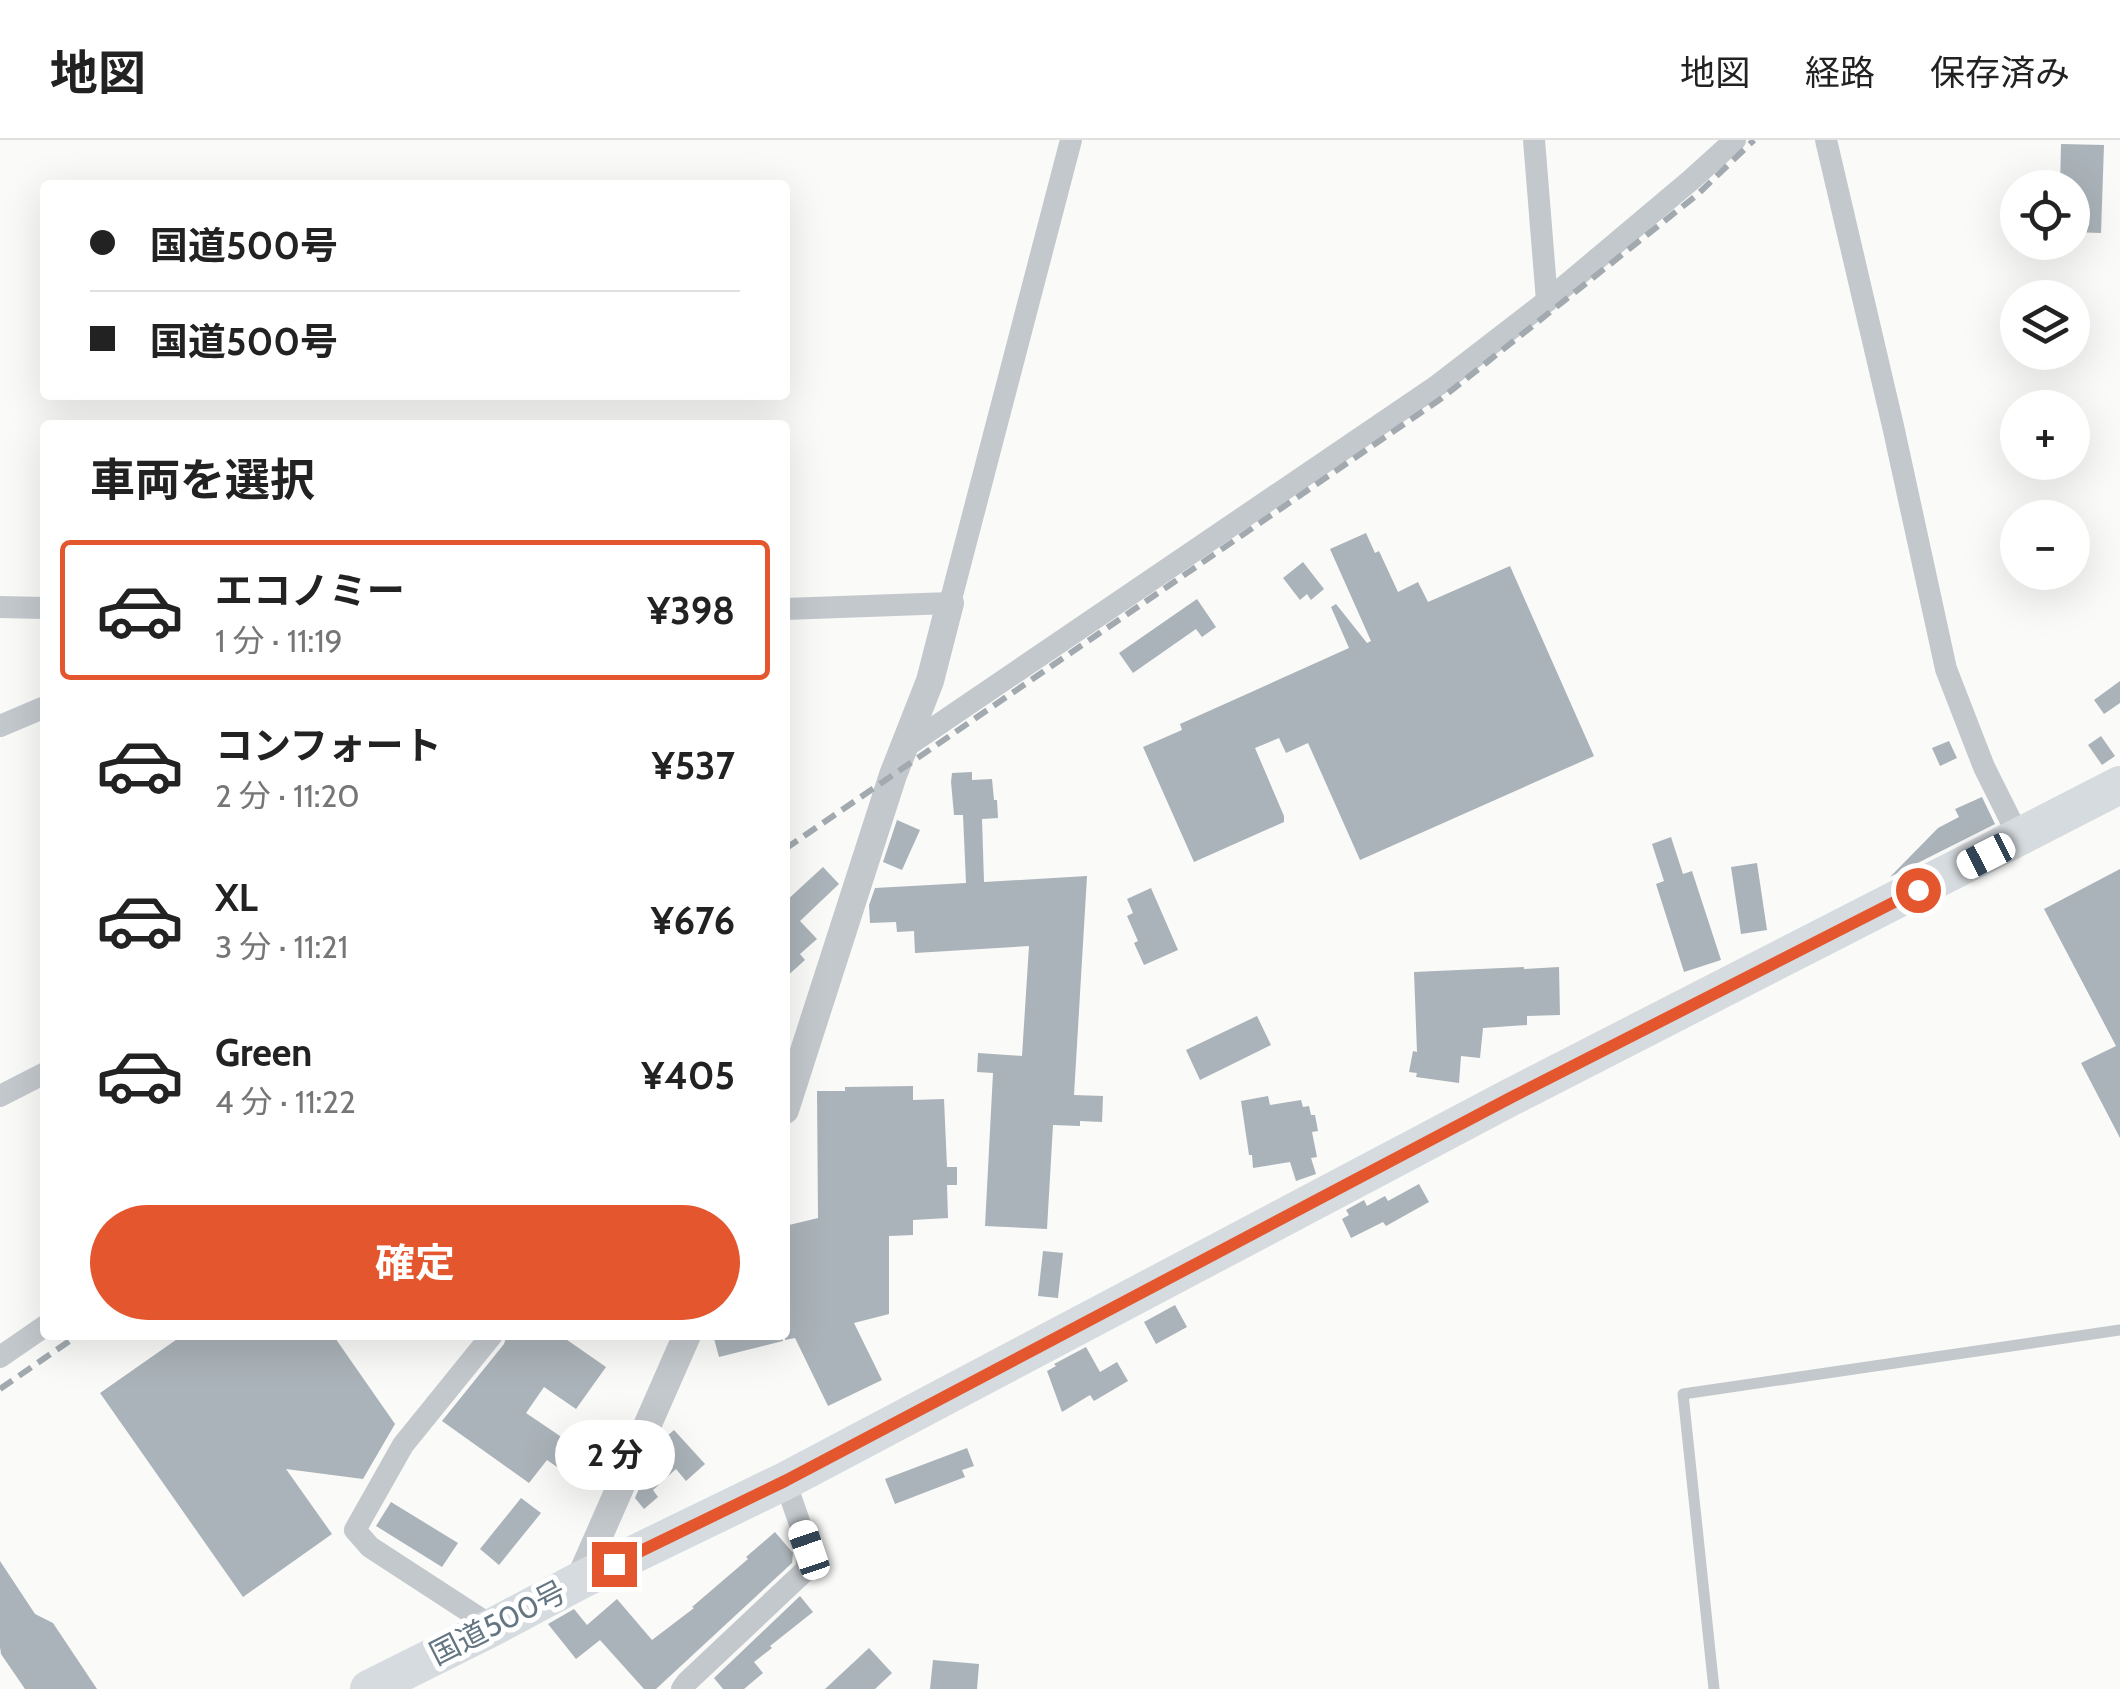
<!DOCTYPE html>
<html lang="ja">
<meta charset="utf-8">
<style>
:root{--surface:#fff;--page:#f6f6f6;--text:#222;--muted:#767676;--line:#e0e0e0;--accent:#e4572e}
body{margin:0;font-family:Cabin,"Noto Sans JP",sans-serif;background:var(--page);color:var(--text);height:100vh;display:flex;flex-direction:column;font-size:38px;white-space:nowrap}
*{box-sizing:border-box;margin:0}
p{font-size:32px;color:var(--muted)}
.icon{flex:none;width:55px;height:55px;fill:none;stroke:currentColor;stroke-width:2;stroke-linecap:round;stroke-linejoin:round}
.map{position:relative;flex:1;overflow:hidden}
.panel{position:absolute;left:40px;top:280px;width:750px;height:920px;display:flex;flex-direction:column;background:var(--surface);border-radius:10px;box-shadow:0 10px 40px #0002}
.panel>*{flex:none}
.hud{position:absolute;left:40px;top:40px;width:750px;height:220px;border-radius:10px;box-shadow:0 10px 40px #0002;display:grid;align-content:center;height:220px;padding:0 50px;background:var(--surface)}
.tools{position:absolute;left:2000px;top:30px;display:grid;gap:20px}
.tools a{display:grid;place-items:center;width:90px;height:90px;border-radius:50%;background:var(--surface);box-shadow:0 10px 40px #0002;font-size:50px}
.end{position:absolute;width:45px;height:45px;margin:-22px;border:12px solid #e4572e;background:#fff;box-shadow:0 0 0 5px #fff}
.from{border-radius:50%}
.bubble{position:absolute;height:70px;border-radius:35px;background:var(--surface);box-shadow:0 10px 40px #0002;font-size:32px;font-weight:700;line-height:70px;text-align:center}
.car{position:absolute;width:30px;height:60px;margin:-30px -15px;border-radius:12px;box-shadow:0 0 8px 2px #0007;background:linear-gradient(#fff 24%,#345 0 40%,#fff 0 76%,#345 0 86%,#fff 0)}
.hud b{display:flex;align-items:center;gap:35px;height:95px;font-size:38px}
.hud b+b{border-top:2px solid var(--line)}
.hud i{width:25px;height:25px;background:var(--text)}
ul{padding:0;list-style:none}
li{display:flex;align-items:center;gap:30px;height:140px;margin:0 20px 15px;padding:0 30px;border:5px solid transparent;border-radius:10px}
li div{flex:1}
li b{display:block;font-size:38px}
li em{font-style:normal;font-weight:700}
li.on{border-color:var(--accent)}
li>.icon{width:90px;height:90px;stroke-width:1.5}
h2{padding:0 50px;font-size:45px;line-height:120px}
.action{display:flex;gap:20px;margin-top:auto;padding:20px 50px}
.action a{flex:1;height:115px;border-radius:60px;background:var(--accent);color:#fff;font-size:40px;font-weight:700;line-height:115px;text-align:center}
header{display:flex;align-items:center;gap:60px;box-sizing:border-box;height:140px;padding:0 50px;background:var(--surface);border-bottom:2px solid var(--line)}
header strong{font-size:48px}
nav{display:flex;gap:55px;margin-inline-start:auto;font-size:35px}
.map>svg:first-child{display:block}
.building{fill:#aab3b9}
.lines{fill:none;stroke-linecap:round;stroke-linejoin:round}
.service{stroke:#c3c8cc;stroke-width:11}
.minor{stroke:#c3c8cc;stroke-width:22}
.tertiary{stroke:#c3c8cc;stroke-width:28}
.trunk{stroke:#d6dbdf;stroke-width:38}
.rail{stroke:#a2aab0;stroke-width:6;stroke-dasharray:15 8;stroke-linecap:butt}
.route{stroke:#e4572e;stroke-width:12}
.labels{text-anchor:middle;stroke-width:10;stroke-linejoin:round;paint-order:stroke}
.street-label{font-size:30px;fill:#657683;stroke:#fff}
</style>
<header>
<strong>地図</strong>
<nav><a>地図</a><a>経路</a><a>保存済み</a></nav>
</header>
<div class="map">
<svg width="2120" height="1549" viewBox="0 0 2120 1549">
<rect width="100%" height="100%" fill="#fafaf8"/>
<g class="building">
<polygon points="2061,4 2104,5 2101,93 2072,92 2072,48 2060,48"/>
<polygon points="1366,393 1375,413 1379,411 1398,452 1418,442 1428,462 1510,426 1594,616 1360,720 1308,603 1286,613 1279,598 1255,608 1284,676 1284,682 1194,722 1143,607 1182,590 1180,584 1349,508 1331,467 1336,464 1367,503 1371,501 1330,409"/>
<polygon points="1303,422 1324,449 1311,460 1307,454 1300,460 1283,438"/>
<polygon points="1197,459 1216,487 1202,497 1196,489 1133,533 1119,513"/>
<polygon points="2120,541 2120,563 2104,574 2094,560"/>
<polygon points="2101,596 2115,616 2102,625 2088,605"/>
<polygon points="1949,601 1957,618 1940,626 1932,608"/>
<polygon points="972,632 972,640 992,639 994,660 997,660 998,678 982,679 984,742 1087,736 1074,955 1103,956 1102,982 1080,981 1080,986 1053,985 1047,1089 985,1086 993,933 977,932 978,913 1022,916 1029,806 915,813 914,791 897,792 896,782 870,783 869,765 875,748 966,743 963,675 954,675 951,642 952,633"/>
<polygon points="1982,657 1995,684 1890,737 1938,688 1959,677 1955,669"/>
<polygon points="897,680 920,690 902,730 883,722"/>
<polygon points="1671,697 1683,734 1692,731 1721,820 1684,832 1656,744 1664,741 1652,704"/>
<polygon points="1757,723 1767,790 1741,794 1731,727"/>
<polygon points="823,727 839,744 800,781 817,799 800,814 805,820 785,838 785,762"/>
<polygon points="2120,729 2120,998 2081,923 2116,906 2044,769"/>
<polygon points="1151,748 1178,810 1144,825 1134,803 1138,801 1127,776 1133,773 1127,759"/>
<polygon points="1524,827 1524,829 1559,827 1560,875 1527,876 1527,885 1483,888 1480,918 1461,916 1459,943 1416,937 1417,933 1409,932 1413,911 1417,912 1414,832"/>
<polygon points="1257,876 1271,905 1200,940 1186,910"/>
<polygon points="913,946 913,960 944,959 947,1027 957,1027 957,1045 947,1045 948,1078 913,1080 913,1095 889,1096 889,1174 854,1183 882,1240 828,1266 795,1198 785,1200 785,1086 818,1078 817,951 845,951 845,947"/>
<polygon points="1268,956 1270,965 1301,960 1303,967 1309,966 1311,975 1315,975 1318,991 1312,992 1317,1017 1311,1018 1316,1034 1296,1041 1290,1022 1253,1028 1252,1015 1249,1015 1241,961"/>
<polygon points="1419,1044 1429,1062 1386,1086 1383,1082 1351,1098 1342,1079 1349,1075 1346,1070 1364,1060 1367,1066 1385,1056 1388,1061"/>
<polygon points="1043,1111 1063,1113 1058,1158 1038,1156"/>
<polygon points="1175,1165 1187,1187 1156,1204 1144,1182"/>
<polygon points="183,1195 333,1195 395,1284 363,1339 286,1329 332,1394 243,1457 100,1253"/>
<polygon points="507,1195 560,1195 606,1227 576,1269 544,1247 526,1273 591,1317 576,1340 547,1320 529,1343 442,1281 504,1204"/>
<polygon points="713,1195 782,1195 783,1201 719,1217"/>
<polygon points="1086,1207 1100,1232 1117,1222 1128,1241 1094,1261 1090,1255 1062,1272 1047,1231 1056,1226 1054,1224"/>
<polygon points="674,1290 705,1324 686,1341 676,1329 653,1350 658,1357 644,1369 635,1358 653,1316 659,1311 657,1308 659,1303"/>
<polygon points="967,1308 974,1326 962,1330 965,1337 895,1364 885,1339"/>
<polygon points="521,1358 541,1373 499,1425 480,1409"/>
<polygon points="391,1362 458,1403 442,1427 376,1386"/>
<polygon points="775,1392 793,1413 792,1423 656,1549 644,1549 600,1500 576,1519 548,1484 574,1469 587,1485 617,1459 652,1500 694,1468 692,1467 748,1419 746,1417"/>
<polygon points="0,1421 35,1474 53,1483 97,1549 25,1549 1,1514 0,1507"/>
<polygon points="800,1456 813,1472 770,1506 772,1508 754,1522 763,1533 744,1549 723,1549 714,1538"/>
<polygon points="869,1508 892,1533 875,1549 825,1549"/>
<polygon points="933,1520 979,1524 977,1549 930,1549"/>
</g>
<g class="lines">
<polyline class="service" points="1714,1549 1683,1254 2120,1190"/>
<g class="minor">
<polyline points="1534,0 1547,161"/>
<polyline points="1826,0 1893,286 1946,529 1984,627 2020,699"/>
<polyline points="0,467 45,468"/>
<polyline points="785,469 950,463 1071,0"/>
<polyline points="0,586 45,567"/>
<polyline points="904,608 1438,245 1547,161 1691,40 1735,0"/>
<polyline points="0,956 45,933"/>
<polyline points="492,1195 403,1305 355,1390 370,1407 493,1487"/>
<polyline points="0,1217 45,1186"/>
<polyline points="682,1549 687,1542 806,1430 809,1410 785,1341"/>
</g>
<g class="tertiary">
<polyline points="785,970 893,635 930,541 950,463"/>
<polyline points="579,1441 687,1195"/>
</g>
<polyline class="trunk" points="369,1549 493,1487 579,1441 785,1341 1511,957 2120,645"/>
<g class="rail">
<polyline points="785,709 1442,258 1697,55 1754,0"/>
<polyline points="0,1249 78,1195"/>
</g>
</g>
<g class="lines">
<polyline class="route" points="614,1424 785,1341 1512,957 1918,750"/>
</g>
<g class="labels">
<g class="street-label">
<text transform="translate(498 1483) rotate(-27)" y="10">国道500号</text>
</g>
</g>
</svg>
<div class="tools">
<a><svg class="icon" aria-label="locate" viewBox="0 0 24 24"><circle cx="12" cy="12" r="6"/><path d="M12 2v4M12 18v4M2 12h4M18 12h4"/></svg></a>
<a><svg class="icon" aria-label="layers" viewBox="0 0 24 24"><path d="M12 4l9 5-9 5-9-5zM3 14l9 5 9-5"/></svg></a>
<a>+</a>
<a>−</a>
</div>
<i class="end from" style="left:1918px;top:750px"></i>
<i class="end" style="left:614px;top:1424px"></i>
<div class="bubble" style="left:555px;top:1280px;width:120px">2 分</div>
<i class="car" style="left:1986px;top:716px;rotate:243deg"></i>
<i class="car" style="left:809px;top:1410px;rotate:341deg"></i>
<div class="hud">
<b><i class="from"></i>国道500号</b>
<b><i></i>国道500号</b>
</div>
<section class="panel">
<h2>車両を選択</h2>
<ul>
<li class="on"><svg class="icon" aria-label="car" viewBox="0 0 24 24"><path d="M5 17H2v-5l4-1 3-4h7l3 4 3 1v5h-3M9 17h6M6 11h13"/><circle cx="7" cy="17" r="2"/><circle cx="17" cy="17" r="2"/></svg><div><b>エコノミー</b><p>1 分 · 11:19</p></div><em>¥398</em></li>
<li><svg class="icon" aria-label="car" viewBox="0 0 24 24"><path d="M5 17H2v-5l4-1 3-4h7l3 4 3 1v5h-3M9 17h6M6 11h13"/><circle cx="7" cy="17" r="2"/><circle cx="17" cy="17" r="2"/></svg><div><b>コンフォート</b><p>2 分 · 11:20</p></div><em>¥537</em></li>
<li><svg class="icon" aria-label="car" viewBox="0 0 24 24"><path d="M5 17H2v-5l4-1 3-4h7l3 4 3 1v5h-3M9 17h6M6 11h13"/><circle cx="7" cy="17" r="2"/><circle cx="17" cy="17" r="2"/></svg><div><b>XL</b><p>3 分 · 11:21</p></div><em>¥676</em></li>
<li><svg class="icon" aria-label="car" viewBox="0 0 24 24"><path d="M5 17H2v-5l4-1 3-4h7l3 4 3 1v5h-3M9 17h6M6 11h13"/><circle cx="7" cy="17" r="2"/><circle cx="17" cy="17" r="2"/></svg><div><b>Green</b><p>4 分 · 11:22</p></div><em>¥405</em></li>
</ul>
<div class="action"><a>確定</a></div>
</section>
</div>
